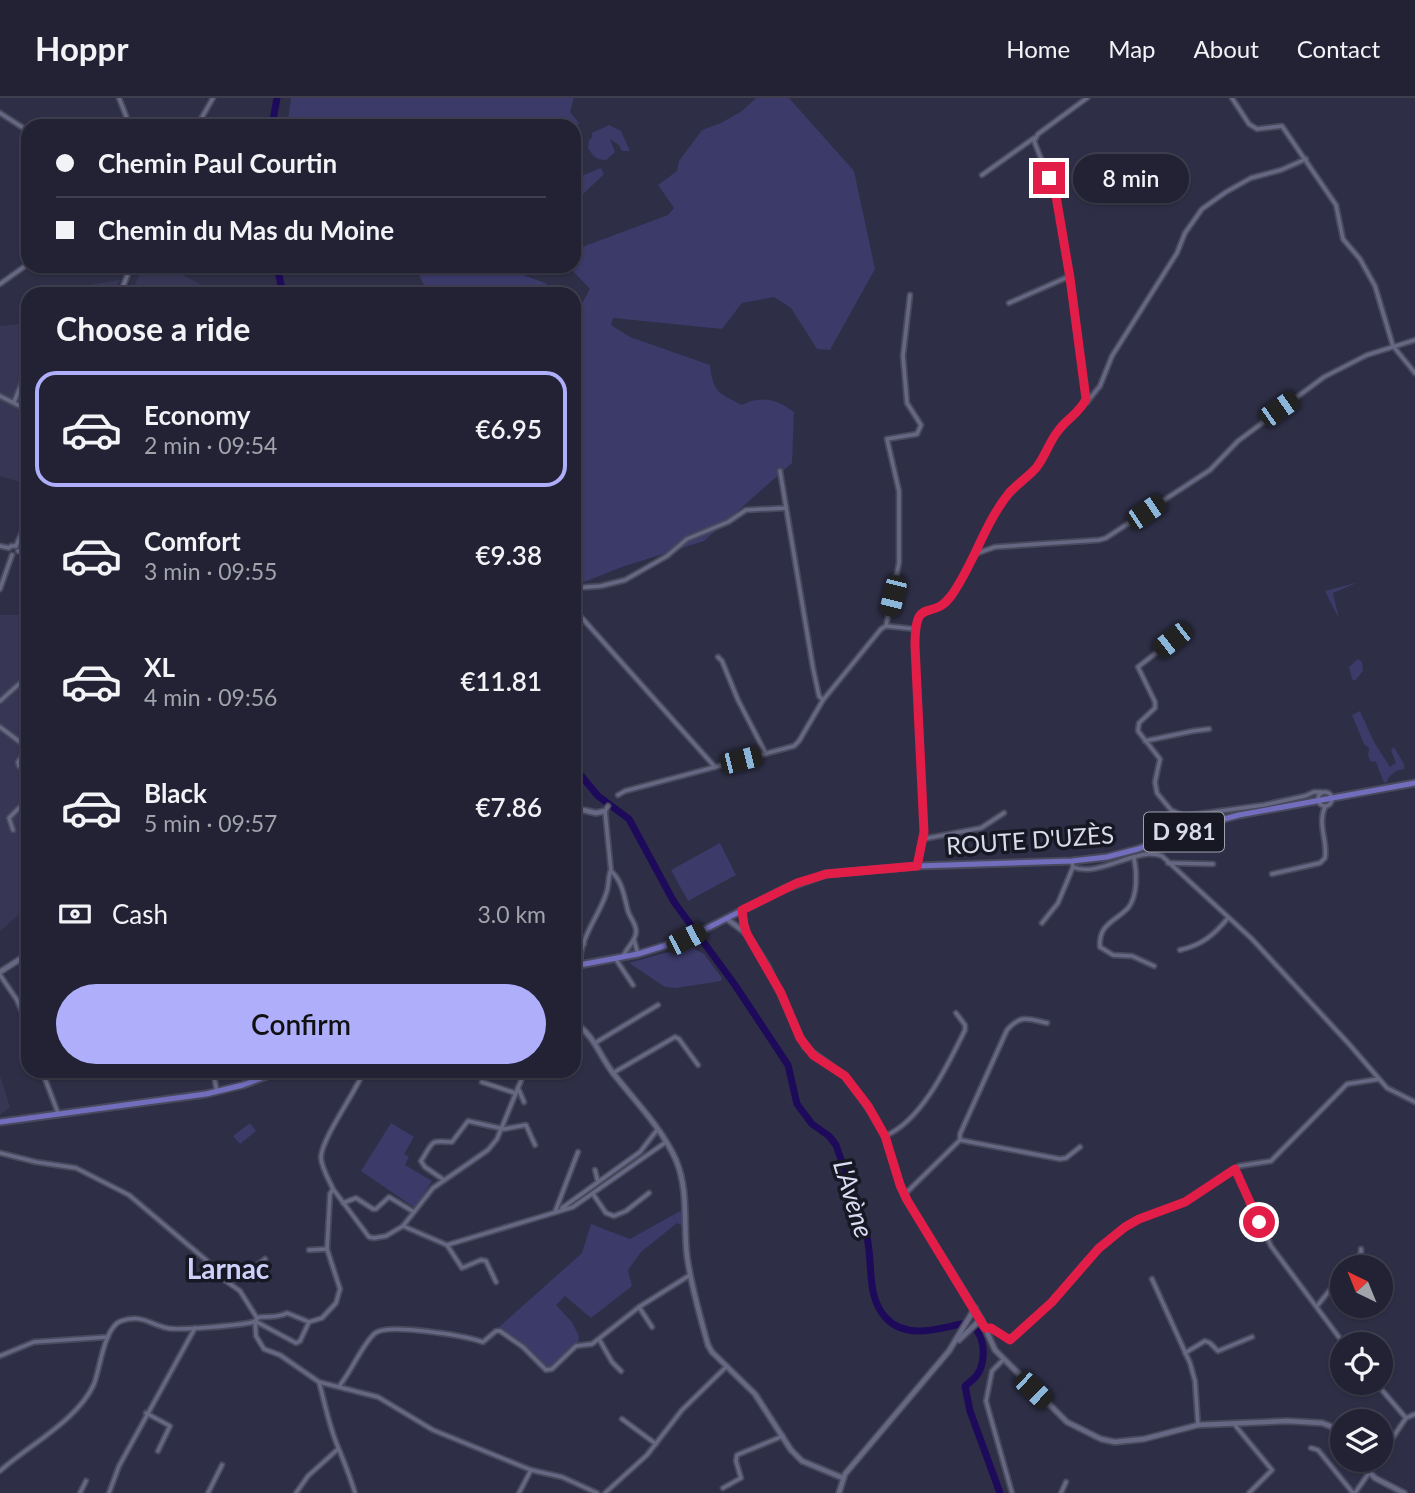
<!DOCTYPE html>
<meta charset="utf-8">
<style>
:root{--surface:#222234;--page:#2e2f40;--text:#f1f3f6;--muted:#a2a4ac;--line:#3f3f4f;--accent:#aeaefb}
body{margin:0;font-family:Lato,sans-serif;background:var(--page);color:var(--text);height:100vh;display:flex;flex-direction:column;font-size:26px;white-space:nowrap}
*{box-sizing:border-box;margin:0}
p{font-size:23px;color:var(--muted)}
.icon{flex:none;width:38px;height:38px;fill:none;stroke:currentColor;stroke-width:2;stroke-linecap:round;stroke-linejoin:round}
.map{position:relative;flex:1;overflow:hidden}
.panel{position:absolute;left:21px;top:189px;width:560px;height:791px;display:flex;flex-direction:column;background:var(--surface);border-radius:21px;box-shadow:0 2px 5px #0004,0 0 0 2px var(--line)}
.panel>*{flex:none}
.guide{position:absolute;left:21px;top:21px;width:560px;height:154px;border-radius:21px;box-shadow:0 2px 5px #0004,0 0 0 2px var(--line);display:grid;align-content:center;height:154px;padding:0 35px;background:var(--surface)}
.needle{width:46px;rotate:317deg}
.tools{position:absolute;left:1330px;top:1157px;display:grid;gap:14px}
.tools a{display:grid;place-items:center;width:63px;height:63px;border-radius:50%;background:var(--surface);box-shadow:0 2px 5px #0004,0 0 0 2px var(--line);font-size:35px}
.end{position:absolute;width:32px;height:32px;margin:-16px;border:9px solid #e11d48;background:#fff;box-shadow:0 0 0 4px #fff}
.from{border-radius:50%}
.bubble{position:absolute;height:49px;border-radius:24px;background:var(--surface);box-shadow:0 2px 5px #0004,0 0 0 2px var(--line);font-size:23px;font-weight:600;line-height:49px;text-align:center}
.car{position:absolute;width:21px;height:42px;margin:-21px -10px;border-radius:9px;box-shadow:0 0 5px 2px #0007;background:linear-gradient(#222 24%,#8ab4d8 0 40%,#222 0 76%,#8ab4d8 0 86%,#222 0)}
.guide b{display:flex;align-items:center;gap:24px;height:66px;font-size:26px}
.guide b+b{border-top:2px solid var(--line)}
.guide i{width:18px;height:18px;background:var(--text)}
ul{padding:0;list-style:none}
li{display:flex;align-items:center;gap:21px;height:116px;margin:0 14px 10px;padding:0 21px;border:4px solid transparent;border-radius:21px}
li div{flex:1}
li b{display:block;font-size:26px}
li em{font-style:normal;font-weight:600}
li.selected{border-color:var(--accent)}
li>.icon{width:63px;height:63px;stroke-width:1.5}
h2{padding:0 35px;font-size:32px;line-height:84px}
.pay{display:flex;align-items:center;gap:18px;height:77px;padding:0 35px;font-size:26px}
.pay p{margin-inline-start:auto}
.action{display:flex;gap:14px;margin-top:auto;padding:14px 35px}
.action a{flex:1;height:80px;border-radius:42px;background:var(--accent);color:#111;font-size:28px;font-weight:600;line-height:80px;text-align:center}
header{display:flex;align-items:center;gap:42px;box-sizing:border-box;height:98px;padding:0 35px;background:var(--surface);border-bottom:2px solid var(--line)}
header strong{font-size:33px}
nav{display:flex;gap:38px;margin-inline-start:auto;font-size:24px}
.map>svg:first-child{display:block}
.built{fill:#373755}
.green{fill:#3b3a69}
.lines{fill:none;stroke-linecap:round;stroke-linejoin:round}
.river{stroke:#1e0a5a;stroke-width:7}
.minor-casing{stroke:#49495d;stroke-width:7}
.tertiary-casing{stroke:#49495d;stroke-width:8}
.primary-casing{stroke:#49495d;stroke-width:9}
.minor{stroke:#666782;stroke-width:3.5}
.tertiary{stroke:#666782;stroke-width:4.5}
.primary{stroke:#726ebd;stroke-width:5}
.route{stroke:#e11d48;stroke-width:9}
.labels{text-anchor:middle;stroke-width:7;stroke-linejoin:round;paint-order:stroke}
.shield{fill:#171823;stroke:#9fa0ae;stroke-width:2}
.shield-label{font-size:23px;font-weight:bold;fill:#d9daea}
.street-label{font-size:24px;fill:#d9daea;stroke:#171823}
.water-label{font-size:26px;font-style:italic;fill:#dbdcf4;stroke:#171823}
.quarter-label{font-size:28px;font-weight:bold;fill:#ced0fc;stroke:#171823}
</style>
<header>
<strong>Hoppr</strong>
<nav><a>Home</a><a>Map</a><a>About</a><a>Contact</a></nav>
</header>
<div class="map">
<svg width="1415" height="1395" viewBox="0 0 1415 1395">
<rect width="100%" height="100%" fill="#2e2e46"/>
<g class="built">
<polygon points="143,168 167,168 217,196 131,196"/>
<polygon points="120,182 113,196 46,196 46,194"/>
<polygon points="28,225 28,385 27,386 0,378 0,228"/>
<polygon points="0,517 28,517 28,809 0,833"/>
<polygon points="0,978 10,1009 0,1017"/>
</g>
<g class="green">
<polygon points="291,0 574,0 570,14 579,25 574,36 574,28 287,28"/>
<path d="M756,0h33l65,73 21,98 -45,81 -13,-1 -26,-41 -17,-11 -32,6 -20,26 -109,-11 -2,7 19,12 80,28c3,28 9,28 32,40 19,-10 35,-6 52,7l-2,51 -88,78 -82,26 -48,19v-280l5,3 11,-20 -22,-23h6v-16l94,-35 6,-7 -16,-23 19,-14 2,-10 23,-31 19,-7 21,-12z"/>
<path d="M609,27l12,6 9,20h-8l-3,-6 -9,-6 5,13 -9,8c-10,0 -13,-4 -18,-12l1,-8 3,-2v-5z"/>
<polygon points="601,70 604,76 579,100 574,102 574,81"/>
<polygon points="415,168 510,168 512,173 545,185 558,196 428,196"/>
<polygon points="1359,484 1333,495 1339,521 1325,493"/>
<polygon points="1358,561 1362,564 1363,573 1355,583 1352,581 1349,569"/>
<polygon points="1360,613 1374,644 1390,669 1396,665 1391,652 1394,649 1404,666 1404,671 1396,673 1388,680 1387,684 1384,685 1376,664 1370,663 1368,657 1369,650 1364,646 1352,617"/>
<polygon points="720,745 736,777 688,803 671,772"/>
<polygon points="690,845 696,852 704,856 722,880 721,883 676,890 665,889 629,865 679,851"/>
<polygon points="250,1025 256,1033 240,1046 233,1038"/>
<polygon points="391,1025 414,1039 404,1056 409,1059 405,1067 432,1083 415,1110 361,1073"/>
<polygon points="682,1112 683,1128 677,1125 641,1154 628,1172 632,1188 591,1220 565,1198 556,1207 572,1224 579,1238 578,1245 552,1269 546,1270 511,1237 499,1234 499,1229 582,1155 591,1126 630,1141"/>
</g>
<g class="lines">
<g class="river">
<polyline points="272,28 277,0"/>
<polyline points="277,168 283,196"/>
<path d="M574,669l24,29 31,23 45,83 61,83 53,80 9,39 15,20 17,12 7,9c10,30 24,61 31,92 6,26 -1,60 19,81 18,19 44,13 66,8 5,-1 10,-3 15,-2 19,6 20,38 10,51 -3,4 -8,8 -12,11l5,25 30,82"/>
</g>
<defs>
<g id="minor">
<polyline points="119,0 130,28"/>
<polyline points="1232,0 1249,26 1257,31 1282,28 1336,107 1343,141 1360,161 1375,188 1393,248 1415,275"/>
<polyline points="0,15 28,33"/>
<polyline points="197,28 213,0"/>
<polyline points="982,77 1034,40"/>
<polyline points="0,186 28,166"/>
<polyline points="120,196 131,168"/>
<polyline points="1009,205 1070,178"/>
<polyline points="0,298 28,312"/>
<polyline points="14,304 28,270"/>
<polyline points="1087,304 1100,288 1112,258 1177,155 1185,135 1202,111 1226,94 1251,80 1281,72 1306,61"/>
<polyline points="780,373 813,570 819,598 823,602"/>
<polyline points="0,448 9,450 11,448 16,448"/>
<polyline points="16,448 28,421"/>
<polyline points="18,453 28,455"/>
<polyline points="975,456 995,449 1099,442 1106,440 1210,372 1238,343 1324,279 1367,257 1415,242"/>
<polyline points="574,490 601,488 625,482 667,458 687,441 728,424 746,412 786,410"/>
<polyline points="0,491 12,457"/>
<polyline points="574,511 715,669"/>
<polyline points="886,528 899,465 899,393 887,341 917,336 921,327 907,305 903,258 910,197"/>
<polyline points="1184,533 1138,569 1155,604 1155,610 1139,625 1138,633 1160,661 1155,684 1157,695 1171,712 1184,718 1264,707 1305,698 1314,694 1321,694"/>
<polyline points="718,559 722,563 738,602 766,656"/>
<polyline points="0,603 28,578"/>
<polyline points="0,629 28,650"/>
<polyline points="1145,643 1193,633 1209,631"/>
<polyline points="28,651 18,664 19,668 28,674"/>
<circle cx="1325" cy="701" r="7"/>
<polyline points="618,697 625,693 794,648 799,643 823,602 881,531 886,528 915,531"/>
<path d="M608,708l-3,5 6,60c12,11 13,26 17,40 2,7 9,14 8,21 0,9 -10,16 -13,25"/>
<polyline points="13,732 9,720 28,701"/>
<polyline points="923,741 981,730 1004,715"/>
<path d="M1134,760c3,14 4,38 -6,50 -12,13 -30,16 -28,39l13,8 19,1 22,10"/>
<path d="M1072,763l1,6c26,11 64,-21 89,-11l90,83 97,105 38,44 28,14"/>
<polyline points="1168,765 1213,766"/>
<path d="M917,768l7,-34 -9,-186c0,-51 16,-23 36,-50 20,-27 30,-61 48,-89 11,-16 25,-25 37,-39 9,-11 13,-26 22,-37 8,-12 22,-18 28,-32l-16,-121 -14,-82 -22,-55 4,-7 49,-36"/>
<path d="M1272,776l48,-11 5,-5c3,-17 -8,-34 0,-51"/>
<polyline points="1042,825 1058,805 1073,769"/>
<polyline points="634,842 638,856"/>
<polyline points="574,843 584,846"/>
<path d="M1180,852c22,-5 34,-15 48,-32"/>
<polyline points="615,860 633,887"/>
<path d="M581,867c-5,-21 19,-51 25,-71 3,-7 2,-15 4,-22"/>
<polyline points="0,877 17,902 28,927"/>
<polyline points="595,945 658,907"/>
<polyline points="42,973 58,1015"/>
<polyline points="213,973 217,994"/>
<polyline points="613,975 675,939 679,941 698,967"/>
<polyline points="482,984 515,995"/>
<polyline points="518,990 524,1004"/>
<path d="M885,1038c37,-15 63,-72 80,-106v-5l-9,-12"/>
<polyline points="960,1042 1060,1061 1066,1060 1080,1049"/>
<polyline points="0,1055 36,1064 76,1070 129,1097 206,1162 226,1183 240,1193 257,1220"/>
<polyline points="1235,1071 1271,1148 1344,1246"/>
<polyline points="595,1072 598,1084"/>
<path d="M444,1082l-19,-13 -4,-6c13,-20 8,-21 31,-19l16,-21 36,8 22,-4 9,20"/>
<polyline points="333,1091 369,1139 374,1140 386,1138 403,1128 433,1090 488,1052 497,1041 525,973"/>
<polyline points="593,1096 606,1115 614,1118 626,1113 649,1095"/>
<path d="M904,1097l56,-55v-6l47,-104c14,-16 21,-11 40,-7"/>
<polyline points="343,1105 356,1100 373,1111 376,1111 389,1099 414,1114"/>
<polyline points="562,1110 640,1054 657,1032"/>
<polyline points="555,1114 578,1054"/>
<polyline points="403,1128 447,1147 573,1109 666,1044"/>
<polyline points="447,1147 462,1170 481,1162 486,1163 496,1184"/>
<polyline points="309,1152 327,1151"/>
<polyline points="1349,1169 1361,1155 1361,1151"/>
<polyline points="1152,1181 1190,1265 1195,1283 1198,1327"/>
<polyline points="228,1183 242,1180 265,1161"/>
<polyline points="1317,1208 1342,1177"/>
<polyline points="639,1209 652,1229"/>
<polyline points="309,1224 300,1243 296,1245 255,1223 256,1238 264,1251 280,1257 319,1284 378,1299 433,1332 531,1372 562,1379 597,1395"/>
<path d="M309,1224l13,-4 14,-15 4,-14 -13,-40 3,-55 3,-5c-4,-9 -12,-22 -12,-32 1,-19 34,-64 43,-86"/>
<polyline points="986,1230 991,1230 1011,1242 1052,1204 1086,1163 1125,1129 1139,1121 1185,1104 1239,1068 1271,1063 1347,986 1379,981"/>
<polyline points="599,1241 612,1264 621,1273"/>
<polyline points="1185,1255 1205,1243 1210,1245 1218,1253 1252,1239"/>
<polyline points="0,1258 34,1244 108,1239"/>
<polyline points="1003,1262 992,1273 986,1303 1012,1395"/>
<path d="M319,1284c6,22 10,44 19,65 6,15 12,29 17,46"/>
<polyline points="1375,1284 1406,1320"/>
<path d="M340,1287c12,-15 21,-38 34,-51 12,-12 91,2 109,8l13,-11h4l23,16 23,23 6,-1 24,-23 16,-2 47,-37 51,-32"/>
<polyline points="146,1315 170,1328 158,1353"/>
<polyline points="622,1321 656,1346"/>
<polyline points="1234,1326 1272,1372 1249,1395"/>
<polyline points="1311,1350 1318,1352 1353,1395"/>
<polyline points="1381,1357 1406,1320 1415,1316"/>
<path d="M0,1373c29,-26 78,-51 94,-87 6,-15 10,-57 27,-63 21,-7 28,3 46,7 10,3 75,-3 86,-6 8,-3 -1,-3 8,-5 10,-1 17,1 26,-4l22,9"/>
<polyline points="723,1390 741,1380 736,1363 737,1357 783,1338"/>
<polyline points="80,1395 86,1383"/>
<polyline points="109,1395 119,1368 195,1230"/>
<polyline points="208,1395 222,1367"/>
<polyline points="296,1395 308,1378 338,1351"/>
<polyline points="519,1395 531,1372"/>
<polyline points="605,1395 647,1357 682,1312 727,1268"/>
<polyline points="1061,1395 1066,1384"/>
<polyline points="1355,1395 1378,1362"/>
</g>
<g id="tertiary">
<polyline points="574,710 596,715 605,713"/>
<polyline points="742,812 744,827 747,836 768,869 805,949 845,978 876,1021 885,1038 904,1097 981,1221 995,1252 1067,1324 1101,1341 1115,1344 1144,1341 1198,1327 1287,1323 1322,1325 1330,1328 1342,1338"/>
<polyline points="727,821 747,836"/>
<polyline points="0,874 28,856"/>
<path d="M574,925c20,11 25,32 39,50 21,27 49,55 63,87 13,31 7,64 11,96 4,30 13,60 21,89l4,7 43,42 36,56 11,11 41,17"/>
<polyline points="959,1242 981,1221"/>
<polyline points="1358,1362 1375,1380 1404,1395"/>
<polyline points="839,1395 845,1376 949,1253 975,1210"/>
</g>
<g id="primary">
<polyline points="574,868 638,856 686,841 784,791 826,776 917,768 1072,763 1107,759 1138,751 1202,727 1239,717 1415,685"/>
<polyline points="0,1024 206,996 243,987 280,973"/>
</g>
</defs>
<use href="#minor" class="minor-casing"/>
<use href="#tertiary" class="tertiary-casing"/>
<use href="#primary" class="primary-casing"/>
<use href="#minor" class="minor"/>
<use href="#tertiary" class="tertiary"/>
<use href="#primary" class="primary"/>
</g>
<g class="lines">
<path class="route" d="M1049,80l7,18 14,82 16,121c-6,14 -20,20 -28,32 -9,11 -13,26 -22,37 -8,9 -19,16 -27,25 -25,31 -35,71 -58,103 -20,27 -36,-3 -36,50l9,186 -7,34 -91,8 -29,9 -55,27 2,15 3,9 34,59 19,45 13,17 32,21 23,30 17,30 15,49 7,15 78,128h6l19,12 42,-38 47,-54 26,-21 14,-8 46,-17 50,-33 24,53"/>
</g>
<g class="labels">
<rect class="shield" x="1144" y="714.5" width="80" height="39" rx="5"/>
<g class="shield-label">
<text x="1184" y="742">D 981</text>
</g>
<g class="street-label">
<text transform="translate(1030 743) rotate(-4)" y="8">ROUTE D'UZÈS</text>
</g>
<g class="water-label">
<text transform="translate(853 1101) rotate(73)" y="9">L'Avène</text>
</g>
<g class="quarter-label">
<text x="228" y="1181">Larnac</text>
</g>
</g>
</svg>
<div class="tools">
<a><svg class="needle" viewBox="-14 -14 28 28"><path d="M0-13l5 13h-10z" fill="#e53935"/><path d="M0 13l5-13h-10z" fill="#a2a4ac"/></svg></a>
<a><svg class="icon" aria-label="locate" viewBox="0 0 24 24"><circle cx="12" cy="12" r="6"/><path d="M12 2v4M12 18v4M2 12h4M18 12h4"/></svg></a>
<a><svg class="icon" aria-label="layers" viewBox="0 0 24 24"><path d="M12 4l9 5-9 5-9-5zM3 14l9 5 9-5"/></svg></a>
</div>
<i class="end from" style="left:1259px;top:1124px"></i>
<i class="end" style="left:1049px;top:80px"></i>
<div class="bubble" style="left:1073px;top:56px;width:116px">8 min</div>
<i class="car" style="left:1279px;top:311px;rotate:55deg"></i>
<i class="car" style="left:1146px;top:414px;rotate:56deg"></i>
<i class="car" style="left:893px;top:498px;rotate:194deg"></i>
<i class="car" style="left:1172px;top:542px;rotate:232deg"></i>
<i class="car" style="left:741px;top:662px;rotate:76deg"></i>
<i class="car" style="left:686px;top:841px;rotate:63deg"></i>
<i class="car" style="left:1033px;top:1292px;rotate:134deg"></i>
<div class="guide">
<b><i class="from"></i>Chemin Paul Courtin</b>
<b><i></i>Chemin du Mas du Moine</b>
</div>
<section class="panel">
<h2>Choose a ride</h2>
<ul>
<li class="selected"><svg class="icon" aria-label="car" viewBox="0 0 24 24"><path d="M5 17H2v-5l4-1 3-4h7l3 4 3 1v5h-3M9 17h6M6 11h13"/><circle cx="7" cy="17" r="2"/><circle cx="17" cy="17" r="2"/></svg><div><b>Economy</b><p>2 min · 09:54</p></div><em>€6.95</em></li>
<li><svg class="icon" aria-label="car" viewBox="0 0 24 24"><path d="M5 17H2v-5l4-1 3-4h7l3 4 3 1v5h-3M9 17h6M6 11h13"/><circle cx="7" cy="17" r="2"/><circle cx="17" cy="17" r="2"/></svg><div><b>Comfort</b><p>3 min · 09:55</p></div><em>€9.38</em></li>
<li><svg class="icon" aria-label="car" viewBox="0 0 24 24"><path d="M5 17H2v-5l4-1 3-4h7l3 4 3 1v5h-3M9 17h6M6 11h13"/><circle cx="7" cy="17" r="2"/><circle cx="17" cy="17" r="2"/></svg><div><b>XL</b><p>4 min · 09:56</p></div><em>€11.81</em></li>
<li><svg class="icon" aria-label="car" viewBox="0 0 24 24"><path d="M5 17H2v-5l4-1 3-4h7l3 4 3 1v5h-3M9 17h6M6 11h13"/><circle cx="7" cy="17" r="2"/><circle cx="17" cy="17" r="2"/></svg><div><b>Black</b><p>5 min · 09:57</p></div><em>€7.86</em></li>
</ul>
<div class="pay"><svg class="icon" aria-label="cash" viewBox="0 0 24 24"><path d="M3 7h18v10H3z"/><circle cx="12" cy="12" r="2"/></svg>Cash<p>3.0 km</p></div>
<div class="action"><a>Confirm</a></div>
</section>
</div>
